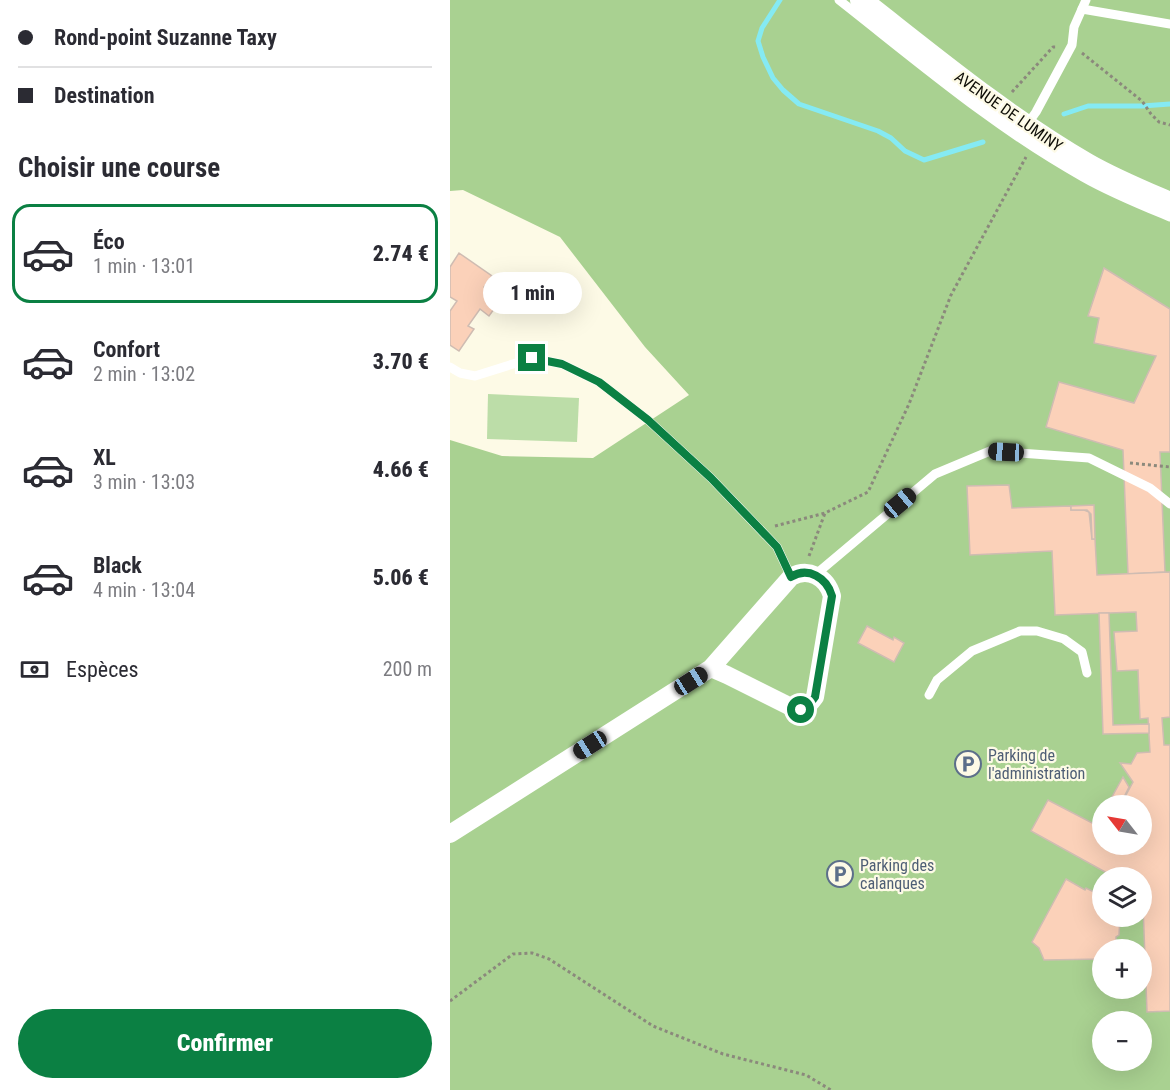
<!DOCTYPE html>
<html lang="fr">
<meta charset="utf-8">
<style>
:root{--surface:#fff;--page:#f2f2f3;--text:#2b2b33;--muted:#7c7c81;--line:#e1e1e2;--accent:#0b8043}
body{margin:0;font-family:"Roboto Condensed",sans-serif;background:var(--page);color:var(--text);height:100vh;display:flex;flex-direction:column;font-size:22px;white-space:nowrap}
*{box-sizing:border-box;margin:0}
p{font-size:20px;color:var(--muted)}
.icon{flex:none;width:33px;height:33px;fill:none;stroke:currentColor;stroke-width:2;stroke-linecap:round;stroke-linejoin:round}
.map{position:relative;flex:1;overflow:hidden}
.drawer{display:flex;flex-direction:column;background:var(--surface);width:450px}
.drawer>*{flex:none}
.hud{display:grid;align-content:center;height:132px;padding:0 18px;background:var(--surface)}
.needle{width:39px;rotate:301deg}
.buttons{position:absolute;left:642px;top:795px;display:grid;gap:12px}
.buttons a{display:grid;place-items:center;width:60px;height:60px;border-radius:50%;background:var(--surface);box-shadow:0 6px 24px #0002;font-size:30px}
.end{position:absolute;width:27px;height:27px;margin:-14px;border:8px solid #0b8043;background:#fff;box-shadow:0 0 0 3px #fff}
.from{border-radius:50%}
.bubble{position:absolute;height:42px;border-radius:21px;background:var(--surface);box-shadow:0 6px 24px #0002;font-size:20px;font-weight:800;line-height:42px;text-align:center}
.car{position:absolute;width:18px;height:36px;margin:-18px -9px;border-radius:8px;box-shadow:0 0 4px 2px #0007;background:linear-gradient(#222 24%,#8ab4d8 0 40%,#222 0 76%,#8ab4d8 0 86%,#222 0)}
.hud b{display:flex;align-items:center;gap:21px;height:57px;font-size:22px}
.hud b+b{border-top:2px solid var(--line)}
.hud i{width:15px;height:15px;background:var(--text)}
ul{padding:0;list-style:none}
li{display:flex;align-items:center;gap:18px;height:99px;margin:0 12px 9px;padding:0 6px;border:3px solid transparent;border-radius:18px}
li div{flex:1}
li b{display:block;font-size:22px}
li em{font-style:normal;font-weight:800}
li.selected{border-color:var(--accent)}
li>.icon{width:54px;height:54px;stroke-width:1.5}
h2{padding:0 18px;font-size:27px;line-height:72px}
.pay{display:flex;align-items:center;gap:15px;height:66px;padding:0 18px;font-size:22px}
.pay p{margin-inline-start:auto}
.primary-button{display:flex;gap:12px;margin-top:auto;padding:12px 18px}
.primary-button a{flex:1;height:69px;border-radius:36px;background:var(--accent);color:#fff;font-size:24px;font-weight:800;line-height:69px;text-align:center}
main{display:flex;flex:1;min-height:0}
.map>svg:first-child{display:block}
.green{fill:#bcdda8}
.forest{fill:#a9d191;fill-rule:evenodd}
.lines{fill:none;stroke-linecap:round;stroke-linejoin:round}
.stream{stroke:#85eaf3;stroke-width:5}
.building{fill:#fbd1b9;stroke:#cfbcb2;stroke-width:1.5}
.path{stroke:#8b897c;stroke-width:3;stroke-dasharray:3 3;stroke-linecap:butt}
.service{stroke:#fff;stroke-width:9}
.minor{stroke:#fff;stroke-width:18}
.tertiary{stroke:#fff;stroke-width:22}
.route{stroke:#0b8043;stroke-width:8}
.labels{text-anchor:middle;stroke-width:4.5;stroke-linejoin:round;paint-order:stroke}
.street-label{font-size:16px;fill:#0d0c06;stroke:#fdfae6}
.service-label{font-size:16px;fill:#4e5e75;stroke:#fdfae6;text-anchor:start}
</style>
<main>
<section class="drawer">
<div class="hud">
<b><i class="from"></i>Rond-point Suzanne Taxy</b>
<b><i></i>Destination</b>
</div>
<h2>Choisir une course</h2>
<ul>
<li class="selected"><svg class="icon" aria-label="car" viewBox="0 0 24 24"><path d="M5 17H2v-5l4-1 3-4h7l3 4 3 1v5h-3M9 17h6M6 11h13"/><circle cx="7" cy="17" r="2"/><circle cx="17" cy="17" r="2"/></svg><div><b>Éco</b><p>1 min · 13:01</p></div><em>2.74 €</em></li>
<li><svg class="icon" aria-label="car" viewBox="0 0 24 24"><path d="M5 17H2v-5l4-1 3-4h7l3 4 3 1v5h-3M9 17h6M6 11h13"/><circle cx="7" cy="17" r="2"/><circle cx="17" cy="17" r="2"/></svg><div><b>Confort</b><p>2 min · 13:02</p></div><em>3.70 €</em></li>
<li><svg class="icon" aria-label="car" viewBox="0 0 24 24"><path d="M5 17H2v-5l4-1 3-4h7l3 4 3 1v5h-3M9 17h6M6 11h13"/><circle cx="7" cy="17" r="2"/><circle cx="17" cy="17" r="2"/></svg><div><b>XL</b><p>3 min · 13:03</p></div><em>4.66 €</em></li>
<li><svg class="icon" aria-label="car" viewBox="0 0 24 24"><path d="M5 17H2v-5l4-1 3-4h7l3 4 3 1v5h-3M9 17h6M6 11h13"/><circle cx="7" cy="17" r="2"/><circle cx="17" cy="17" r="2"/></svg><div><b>Black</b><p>4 min · 13:04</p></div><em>5.06 €</em></li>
</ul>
<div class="pay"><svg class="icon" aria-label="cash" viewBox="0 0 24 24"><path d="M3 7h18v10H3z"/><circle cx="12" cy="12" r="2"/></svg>Espèces<p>200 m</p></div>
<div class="primary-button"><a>Confirmer</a></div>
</section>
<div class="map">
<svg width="720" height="1090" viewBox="0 0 720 1090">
<rect width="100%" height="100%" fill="#fdfae6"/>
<polygon class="green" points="38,394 129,398 127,442 37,439"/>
<path class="forest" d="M0,0h720v1090h-720v-650l52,16 91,2 96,-63 -44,-48 -85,-110 -97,-47 -13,1zM652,806h40v38h-40zM652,878h40v38h-40zM652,950h40v38h-40zM652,1022h40v38h-40z"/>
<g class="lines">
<g class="stream">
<polyline points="330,0 312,28 308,41 313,57 323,78 333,90 349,104 428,131 441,138 455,151 474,160 533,142"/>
<polyline points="614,114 638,106 692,106 720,104"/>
</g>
</g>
<g class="building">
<polygon points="9,253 42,276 34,287 52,298 39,316 30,309 18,326 24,329 9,351 0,345 0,311 7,301 0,297 0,267"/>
<polygon points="654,268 720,309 720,452 710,452 715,572 678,574 673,450 596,427 609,382 684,403 706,356 644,343 649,318 638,316"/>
<polygon points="559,485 562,508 621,506 621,510 634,510 639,512 642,539 645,539 647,575 720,572 720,717 712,718 714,745 720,745 720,1011 697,1012 692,878 666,878 581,831 598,800 646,825 652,814 652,844 692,844 692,806 670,806 683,782 670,763 681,764 687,753 700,752 698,718 690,719 688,670 667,671 664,632 687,631 686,612 605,615 602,551 520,555 517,486"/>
<polygon points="644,505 645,539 642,539 641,514 637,510 621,510 621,506"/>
<polygon points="649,613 659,613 663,725 699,724 699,733 653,734"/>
<polygon points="417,626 443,640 444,637 454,643 444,662 408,643"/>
<polygon points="673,777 679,787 670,805 658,804"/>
<polygon points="616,879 635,890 636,888 652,896 652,916 670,916 669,935 666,937 666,950 652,950 652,959 594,960 589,948 582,942"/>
</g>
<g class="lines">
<g class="path">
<polyline points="632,53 692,101 701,114 709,122 720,125"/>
<polyline points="562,92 603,47 608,47"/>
<polyline points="680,463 720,467"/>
<polyline points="325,526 375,513 418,492 459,404 501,295 576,157"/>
<polyline points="359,556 375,513"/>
<polyline points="0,1001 63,954 82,953 99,959 203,1026 273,1054 356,1075 381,1090"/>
</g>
<g class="service">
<path d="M389,0c79,62 156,128 244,177 28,16 58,28 87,40"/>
<polyline points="632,9 720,24"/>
<polyline points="576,126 586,112 622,45 624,27 636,0"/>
<polyline points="0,367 10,373 25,376 82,358 112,364 149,382 198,420 261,478 327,547 341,577"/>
<polyline points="365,575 485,474 540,451 639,458 700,488 720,504"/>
<polyline points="479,695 487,680 522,651 570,631 587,631 614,639 632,652 637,673"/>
</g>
<path class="minor" d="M0,834l261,-166 80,-91c17,-10 36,0 41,19l-17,101c-8,11 -11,14 -24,10l-64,-32 -16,-7"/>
<path class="tertiary" d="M411,0c73,57 145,117 226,164 26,15 55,27 83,39"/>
</g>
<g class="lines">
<path class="route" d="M82,358l30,6 37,18 49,38 63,58 66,69 14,30c17,-11 36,1 41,19l-17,101 -8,11 -6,2"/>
</g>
<defs>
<symbol id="parking-ring" viewBox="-11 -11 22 22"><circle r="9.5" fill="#fdfae6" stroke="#5c6f8a" stroke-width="1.5"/><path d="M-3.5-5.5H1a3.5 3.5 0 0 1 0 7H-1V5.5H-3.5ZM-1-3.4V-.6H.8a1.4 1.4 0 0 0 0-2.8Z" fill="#5c6f8a"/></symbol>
</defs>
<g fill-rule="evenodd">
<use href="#parking-ring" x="503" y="749" width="30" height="30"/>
<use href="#parking-ring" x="375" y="859" width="30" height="30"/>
</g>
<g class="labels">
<g class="street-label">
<text transform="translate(559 111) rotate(35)" y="6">AVENUE DE LUMINY</text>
</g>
<g class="service-label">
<text x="538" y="761">Parking de<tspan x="538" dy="18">l'administration</tspan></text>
<text x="410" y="871">Parking des<tspan x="410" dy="18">calanques</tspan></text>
</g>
</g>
</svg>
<div class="buttons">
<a><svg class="needle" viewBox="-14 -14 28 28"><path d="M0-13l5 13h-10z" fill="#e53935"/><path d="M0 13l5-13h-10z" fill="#7c7c81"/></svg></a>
<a><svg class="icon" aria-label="layers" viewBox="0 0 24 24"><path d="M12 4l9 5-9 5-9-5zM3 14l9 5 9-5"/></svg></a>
<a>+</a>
<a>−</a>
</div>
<i class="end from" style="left:351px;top:710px"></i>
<i class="end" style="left:82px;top:358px"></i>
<div class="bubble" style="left:33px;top:272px;width:99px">1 min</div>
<i class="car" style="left:556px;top:452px;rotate:273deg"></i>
<i class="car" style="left:450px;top:503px;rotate:50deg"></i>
<i class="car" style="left:241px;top:681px;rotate:58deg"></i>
<i class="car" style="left:140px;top:745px;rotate:238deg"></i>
</div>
</main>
